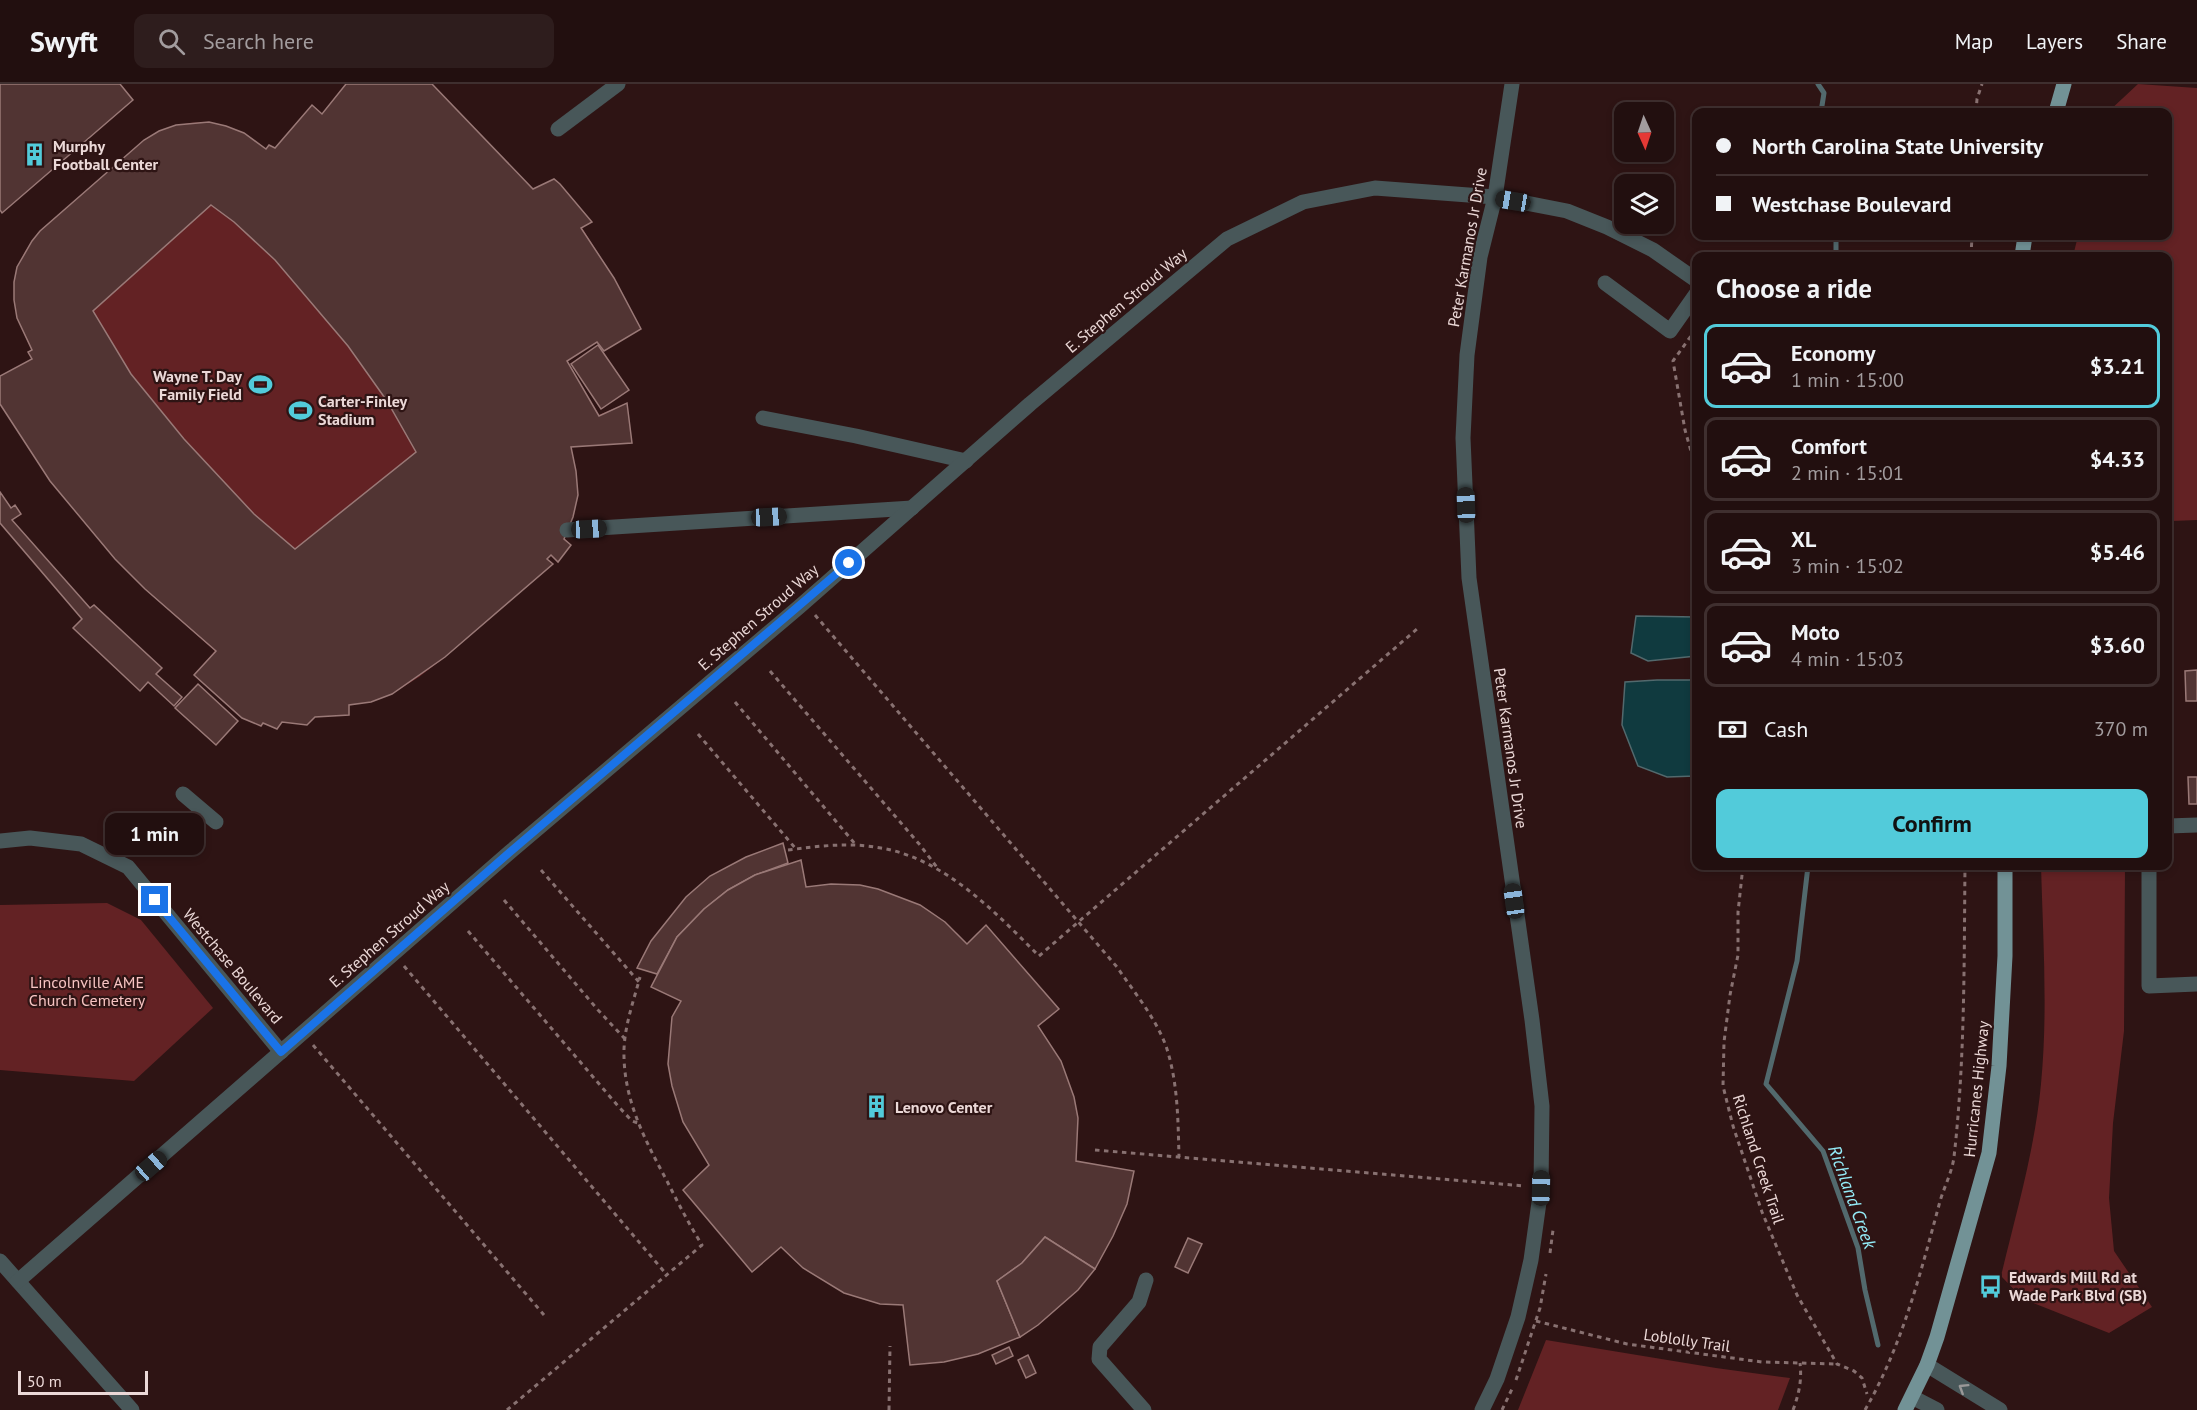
<!DOCTYPE html>
<meta charset="utf-8">
<style>
:root{--surface:#220f0f;--page:#2e1d1d;--text:#f1f3f6;--muted:#a29c9e;--line:#3f2f2f;--accent:#52cbda}
body{margin:0;font-family:"PT Sans",sans-serif;background:var(--page);color:var(--text);height:100vh;display:flex;flex-direction:column;font-size:22px;white-space:nowrap}
*{box-sizing:border-box;margin:0}
p{font-size:20px;color:var(--muted)}
.icon{flex:none;width:33px;height:33px;fill:none;stroke:currentColor;stroke-width:2;stroke-linecap:round;stroke-linejoin:round}
.map{position:relative;flex:1;overflow:hidden}
.sheet{position:absolute;left:1692px;top:168px;width:480px;height:618px;display:flex;flex-direction:column;background:var(--surface);border-radius:12px;box-shadow:0 3px 9px #0003,0 0 0 2px var(--line)}
.sheet>*{flex:none}
.top-card{position:absolute;left:1692px;top:24px;width:480px;height:132px;border-radius:12px;box-shadow:0 3px 9px #0003,0 0 0 2px var(--line);display:grid;align-content:center;height:132px;padding:0 24px;background:var(--surface)}
.needle{width:39px;rotate:177deg}
.fabs{position:absolute;left:1614px;top:18px;display:grid;gap:12px}
.fabs a{display:grid;place-items:center;width:60px;height:60px;border-radius:12px;background:var(--surface);box-shadow:0 3px 9px #0003,0 0 0 2px var(--line);font-size:30px}
.scale{position:absolute;left:18px;bottom:15px;width:130px;box-sizing:border-box;padding-left:6px;border:3px solid #ebd8d7;border-top:0;font-size:16px;line-height:21px;white-space:nowrap;color:#ebd8d7;-webkit-text-stroke:4px #2e1414;paint-order:stroke}
.end{position:absolute;width:27px;height:27px;margin:-14px;border:8px solid #1a73e8;background:#fff;box-shadow:0 0 0 3px #fff}
.from{border-radius:50%}
.bubble{position:absolute;height:42px;border-radius:12px;background:var(--surface);box-shadow:0 3px 9px #0003,0 0 0 2px var(--line);font-size:20px;font-weight:600;line-height:42px;text-align:center}
.car{position:absolute;width:18px;height:36px;margin:-18px -9px;border-radius:8px;box-shadow:0 0 4px 2px #0007;background:linear-gradient(#222 24%,#8ab4d8 0 40%,#222 0 76%,#8ab4d8 0 86%,#222 0)}
.top-card b{display:flex;align-items:center;gap:21px;height:57px;font-size:22px}
.top-card b+b{border-top:2px solid var(--line)}
.top-card i{width:15px;height:15px;background:var(--text)}
ul{padding:0;list-style:none}
li{display:flex;align-items:center;gap:18px;height:84px;margin:0 12px 9px;padding:0 12px;border:3px solid var(--line);border-radius:12px}
li div{flex:1}
li b{display:block;font-size:22px}
li em{font-style:normal;font-weight:600}
li.current{border-color:var(--accent)}
li>.icon{width:54px;height:54px;stroke-width:1.5}
h2{padding:0 24px;font-size:27px;line-height:72px}
.pay{display:flex;align-items:center;gap:15px;height:66px;padding:0 24px;font-size:22px}
.pay p{margin-inline-start:auto}
.primary-button{display:flex;gap:12px;margin-top:auto;padding:12px 24px}
.primary-button a{flex:1;height:69px;border-radius:12px;background:var(--accent);color:#111;font-size:24px;font-weight:600;line-height:69px;text-align:center}
header{display:flex;align-items:center;gap:36px;box-sizing:border-box;height:84px;padding:0 30px;background:var(--surface);border-bottom:2px solid var(--line)}
header strong{font-size:28px}
nav{display:flex;gap:33px;margin-inline-start:auto;font-size:21px}
.search{width:420px;height:54px;background:var(--page);display:flex;align-items:center;gap:15px;box-sizing:border-box;padding:0 21px;border-radius:12px;color:var(--muted);font-size:22px}
.map>svg:first-child{display:block}
.green{fill:#632224}
.water{fill:#103a3f;stroke:#52696d;stroke-width:1.5}
.lines{fill:none;stroke-linecap:round;stroke-linejoin:round}
.stream{stroke:#52696d;stroke-width:5}
.building{fill:#513433;stroke:#9a7977;stroke-width:1.5;fill-rule:evenodd}
.path{stroke:#887171;stroke-width:3;stroke-dasharray:4.5 4.5;stroke-linecap:butt}
.minor{stroke:#485759;stroke-width:15}
.major{stroke:#729296;stroke-width:15}
.oneway{stroke:#9a9898}
.route{stroke:#1a73e8;stroke-width:8}
.labels{text-anchor:middle;stroke-width:4.5;stroke-linejoin:round;paint-order:stroke}
.poi-label{font-size:16px;font-weight:bold;fill:#ebd8d7;stroke:#2e1414;text-anchor:start}
.street-label{font-size:16px;fill:#ebd8d7;stroke:#2e1414}
.park-label{font-size:16px;fill:#f7c4c2;stroke:#2e1414}
.water-label{font-size:18px;font-style:italic;fill:#94ecf8;stroke:#2e1414}
</style>
<header>
<strong>Swyft</strong>
<div class="search"><svg class="icon" aria-label="search" viewBox="0 0 24 24"><circle cx="10" cy="10" r="6"/><path d="M15 15l6 6"/></svg>Search here</div>
<nav><a>Map</a><a>Layers</a><a>Share</a></nav>
</header>
<div class="map">
<svg width="2197" height="1326" viewBox="0 0 2197 1326">
<rect width="100%" height="100%" fill="#2e1414"/>
<g class="green">
<path d="M346,0l187,105 21,-10 6,5 32,38 -10,6 32,50 27,51 -37,22 -7,-9 -30,19 32,54 28,-12 5,40 -61,4 5,24 2,24 -14,43 7,7 -13,17 -8,-7 -3,4 6,5 -108,93 -26,20 -27,17 -21,8 -22,3v10l-34,2 -8,8 -25,-3 -5,7 -14,-6 -2,3 -19,-8 -48,-43 21,-24 -70,-62 -30,-30 -65,-78 -50,-77v-28l32,-17 -4,-7 4,-2c-24,-44 -26,-80 8,-119 24,-21 47,-41 71,-61 56,-49 88,-67 155,-21l3,-4 6,3 47,-34z"/>
<polygon points="2138,0 2197,4 2197,436 2172,437 2168,433 2168,172 2073,172 2078,152 2168,152 2168,28 2108,28"/>
<path d="M2041,782h84l-1,165 -11,92 -4,75 5,53 38,56 -43,26 -86,-34 -22,-23c15,-63 34,-127 40,-192 7,-72 2,-146 0,-218z"/>
<polygon points="107,819 141,836 213,924 134,997 0,986 0,821"/>
<polygon points="1546,1256 1716,1284 1790,1294 1778,1326 1518,1326"/>
</g>
<g class="water">
<polygon points="1636,532 1696,533 1696,572 1648,577 1631,569"/>
<polygon points="1657,596 1696,596 1696,690 1695,692 1667,693 1638,682 1622,641 1625,598"/>
</g>
<g class="lines">
<g class="stream">
<polyline points="1818,0 1824,9 1821,28"/>
<polyline points="1836,152 1836,172"/>
<polyline points="1808,782 1797,877 1766,1000 1823,1067 1858,1164 1865,1206 1878,1261"/>
</g>
</g>
<g class="building">
<polygon points="0,0 120,0 133,16 2,129 0,126"/>
<path d="M346,0h86l101,105 21,-10 6,5 32,38 -11,6 33,50 27,51 -37,22 -7,-9 -30,19 32,55 28,-13 5,40 -61,4 5,24 2,24 -5,22 -9,22 7,6 -13,17 -7,-7 -4,4 6,5 -108,93 -53,37 -21,8 -22,3v10l-34,2 -8,8 -25,-3 -5,7 -14,-6 -2,3 -19,-8 -48,-43 22,-24 -71,-62 -30,-30 -65,-78 -50,-77v-28l32,-17 -4,-7 4,-2 -15,-32 -3,-18v-18l3,-15 15,-26 8,-10 104,-91 15,-9 17,-6 33,-3 17,4 18,7 22,16 3,-4 6,3 37,-43 10,9zM211,121l23,17 41,38 73,86 39,55 29,51 -121,97 -41,-35 -70,-75 -53,-65 -38,-63z"/>
<polygon points="598,261 629,306 601,325 571,280"/>
<polygon points="0,408 11,424 15,421 21,430 12,436 90,524 94,521 162,584 156,590 182,613 174,622 148,598 140,607 73,544 82,535 0,439"/>
<polygon points="2197,586 2197,617 2186,617 2185,587"/>
<polygon points="198,600 238,637 216,661 175,624"/>
<polygon points="2188,693 2197,693 2197,720 2189,720"/>
<polygon points="783,759 788,779 755,791 728,806 704,825 677,853 657,890 637,884 651,857 686,813 710,792 746,773"/>
<polygon points="801,776 806,803 831,800 860,801 878,805 920,821 945,838 967,860 986,841 1059,925 1038,942 1061,977 1074,1013 1078,1034 1076,1077 1134,1087 1127,1120 1113,1152 1095,1185 1045,1153 1022,1179 997,1197 1020,1253 978,1270 944,1278 910,1281 903,1221 880,1220 844,1209 803,1184 781,1163 752,1188 683,1106 709,1081 683,1038 672,1002 668,980 672,933 681,917 651,903 677,853 704,825 728,806 755,791"/>
<polygon points="1045,1153 1095,1185 1078,1206 1038,1241 1020,1253 997,1197 1022,1179"/>
<polygon points="1188,1154 1202,1160 1188,1189 1175,1183"/>
<polygon points="1009,1263 1013,1272 996,1280 992,1271"/>
<polygon points="1028,1271 1036,1289 1026,1294 1018,1276"/>
</g>
<g class="lines">
<g class="path">
<polyline points="1976,28 1977,15 1982,0"/>
<polyline points="1971,172 1972,152"/>
<polyline points="1696,245 1673,277 1685,346 1696,385"/>
<path d="M815,531l302,352c17,25 38,50 49,79 12,36 12,74 13,111"/>
<polyline points="770,587 920,761 939,786"/>
<polyline points="735,618 856,761"/>
<polyline points="698,650 796,765"/>
<path d="M788,766c32,-4 61,-8 93,-2 64,11 114,64 158,108l378,-327"/>
<polyline points="1743,782 1738,828 1738,871 1730,911 1724,958 1723,1002 1733,1042 1762,1128 1797,1211 1837,1280 1854,1287 1862,1294 1867,1310"/>
<polyline points="541,786 639,898"/>
<polyline points="504,816 598,926 625,955"/>
<polyline points="468,847 618,1022 632,1037 638,1039"/>
<polyline points="404,882 667,1191"/>
<polyline points="313,961 544,1231"/>
<polyline points="1095,1066 1525,1102"/>
<polyline points="1550,1169 1553,1146"/>
<polyline points="1536,1237 1627,1260 1762,1278 1837,1280"/>
<polyline points="1516,1296 1540,1224 1546,1190"/>
<path d="M507,1326l195,-165c-13,-21 -24,-42 -35,-64 -21,-39 -42,-78 -43,-124 -1,-27 9,-54 16,-80"/>
<polyline points="889,1326 890,1262"/>
<polyline points="1502,1326 1512,1305"/>
<path d="M1793,1326c6,-16 9,-30 7,-47"/>
<path d="M1865,1326c37,-64 55,-135 74,-205 4,-16 13,-32 15,-48 11,-97 10,-194 11,-291"/>
</g>
<g class="minor">
<polyline points="558,45 618,0"/>
<polyline points="1605,199 1670,247 1696,210"/>
<polyline points="763,334 856,352 966,377"/>
<polyline points="567,446 912,424"/>
<polyline points="183,710 216,738"/>
<polyline points="2168,742 2197,741"/>
<polyline points="0,757 30,754 81,760 128,783 281,968"/>
<polyline points="2149,782 2149,902 2197,900"/>
<polyline points="0,1177 132,1326"/>
<polyline points="18,1197 510,768 799,523 1030,320 1227,155 1303,118 1375,104 1495,113 1567,127 1607,143 1653,166 1696,196"/>
<polyline points="1927,1281 2000,1326"/>
<polyline points="1912,1313 1937,1326"/>
<polyline points="1144,1326 1099,1275 1100,1263 1139,1218 1146,1196"/>
<polyline points="1482,1326 1497,1295 1518,1233 1531,1176 1541,1104 1542,1022 1532,936 1469,494 1463,354 1467,271 1480,173 1495,113 1512,0"/>
</g>
<g class="major">
<polyline points="2056,28 2064,0"/>
<polyline points="2022,172 2025,152"/>
<polyline points="1905,1326 1927,1281 1937,1253 1989,1069 1999,982 2005,872 2005,782"/>
</g>
</g>
<defs><path id="oneway-chevron" d="M-2-3.5L2.5 0L-2 3.5" fill="none" stroke-width="1.6" stroke-linecap="round" stroke-linejoin="round" transform="scale(1.5)"/></defs>
<use class="oneway" href="#oneway-chevron" transform="translate(1963 1304) rotate(-148)"/>
<g class="lines">
<polyline class="route" points="155,816 281,968 510,768 849,479"/>
</g>
<defs>
<symbol id="building-bare" viewBox="-9 -9 18 18"><path d="M-4-6H4V6H1V3H-1V6H-4ZM-2.5-4.3h1.7v1.8h-1.7ZM.8-4.3h1.7v1.8H.8ZM-2.5-1h1.7V.8h-1.7ZM.8-1h1.7V.8H.8Z" fill="#52cbda" stroke="#2e1414" stroke-width="2.5" paint-order="stroke"/></symbol>
<symbol id="stadium-bare" viewBox="-9 -9 18 18"><path d="M0-5a6.5 5 0 1 0 0 10a6.5 5 0 1 0 0-10ZM-3.5-1.8h7v3.6h-7Z" fill="#52cbda" stroke="#2e1414" stroke-width="2.5" paint-order="stroke"/></symbol>
<symbol id="bus-bare" viewBox="-9 -9 18 18"><path d="M-5-6H5V4H4V6H2V4H-2V6H-4V4H-5ZM-3.5-4V0h7V-4ZM-3.5 1.2v1.5H-2V1.2ZM2 1.2v1.5H3.5V1.2Z" fill="#52cbda" stroke="#2e1414" stroke-width="2.5" paint-order="stroke"/></symbol>
</defs>
<g fill-rule="evenodd">
<use href="#building-bare" x="18" y="54" width="33" height="33"/>
<use href="#stadium-bare" x="244" y="284" width="33" height="33"/>
<use href="#stadium-bare" x="284" y="310" width="33" height="33"/>
<use href="#building-bare" x="860" y="1006" width="33" height="33"/>
<use href="#bus-bare" x="1974" y="1186" width="33" height="33"/>
</g>
<g class="labels">
<g class="poi-label">
<text x="53" y="68">Murphy<tspan x="53" dy="18">Football Center</tspan></text>
<text x="242" y="298" text-anchor="end">Wayne T. Day<tspan x="242" dy="18">Family Field</tspan></text>
<text x="318" y="323">Carter-Finley<tspan x="318" dy="18">Stadium</tspan></text>
<text x="895" y="1029">Lenovo Center</text>
<text x="2009" y="1199">Edwards Mill Rd at<tspan x="2009" dy="18">Wade Park Blvd (SB)</tspan></text>
</g>
<g class="street-label">
<text transform="translate(1467 163) rotate(-80)" y="6">Peter Karmanos Jr Drive</text>
<text transform="translate(1126 216) rotate(-40)" y="6">E. Stephen Stroud Way</text>
<text transform="translate(758 533) rotate(-41)" y="6">E. Stephen Stroud Way</text>
<text transform="translate(1511 664) rotate(82)" y="6">Peter Karmanos Jr Drive</text>
<text transform="translate(389 850) rotate(-41)" y="6">E. Stephen Stroud Way</text>
<text transform="translate(233 882) rotate(50)" y="6">Westchase Boulevard</text>
<text transform="translate(1976 1005) rotate(-84)" y="6">Hurricanes Highway</text>
<text transform="translate(1759 1075) rotate(72)" y="6">Richland Creek Trail</text>
<text transform="translate(1687 1256) rotate(8)" y="6">Loblolly Trail</text>
</g>
<g class="park-label">
<text x="87" y="904">Lincolnville AME<tspan x="87" dy="18">Church Cemetery</tspan></text>
</g>
<g class="water-label">
<text transform="translate(1852 1113) rotate(70)" y="6">Richland Creek</text>
</g>
</g>
</svg>
<div class="fabs">
<a><svg class="needle" viewBox="-14 -14 28 28"><path d="M0-13l5 13h-10z" fill="#e53935"/><path d="M0 13l5-13h-10z" fill="#a29c9e"/></svg></a>
<a><svg class="icon" aria-label="layers" viewBox="0 0 24 24"><path d="M12 4l9 5-9 5-9-5zM3 14l9 5 9-5"/></svg></a>
</div>
<div class="scale">50 m</div>
<i class="end from" style="left:849px;top:479px"></i>
<i class="end" style="left:155px;top:816px"></i>
<div class="bubble" style="left:105px;top:729px;width:99px">1 min</div>
<i class="car" style="left:1513px;top:117px;rotate:280deg"></i>
<i class="car" style="left:1466px;top:421px;rotate:358deg"></i>
<i class="car" style="left:769px;top:433px;rotate:87deg"></i>
<i class="car" style="left:589px;top:445px;rotate:87deg"></i>
<i class="car" style="left:1514px;top:817px;rotate:352deg"></i>
<i class="car" style="left:151px;top:1082px;rotate:49deg"></i>
<i class="car" style="left:1541px;top:1104px;rotate:1deg"></i>
<div class="top-card">
<b><i class="from"></i>North Carolina State University</b>
<b><i></i>Westchase Boulevard</b>
</div>
<section class="sheet">
<h2>Choose a ride</h2>
<ul>
<li class="current"><svg class="icon" aria-label="car" viewBox="0 0 24 24"><path d="M5 17H2v-5l4-1 3-4h7l3 4 3 1v5h-3M9 17h6M6 11h13"/><circle cx="7" cy="17" r="2"/><circle cx="17" cy="17" r="2"/></svg><div><b>Economy</b><p>1 min · 15:00</p></div><em>$3.21</em></li>
<li><svg class="icon" aria-label="car" viewBox="0 0 24 24"><path d="M5 17H2v-5l4-1 3-4h7l3 4 3 1v5h-3M9 17h6M6 11h13"/><circle cx="7" cy="17" r="2"/><circle cx="17" cy="17" r="2"/></svg><div><b>Comfort</b><p>2 min · 15:01</p></div><em>$4.33</em></li>
<li><svg class="icon" aria-label="car" viewBox="0 0 24 24"><path d="M5 17H2v-5l4-1 3-4h7l3 4 3 1v5h-3M9 17h6M6 11h13"/><circle cx="7" cy="17" r="2"/><circle cx="17" cy="17" r="2"/></svg><div><b>XL</b><p>3 min · 15:02</p></div><em>$5.46</em></li>
<li><svg class="icon" aria-label="car" viewBox="0 0 24 24"><path d="M5 17H2v-5l4-1 3-4h7l3 4 3 1v5h-3M9 17h6M6 11h13"/><circle cx="7" cy="17" r="2"/><circle cx="17" cy="17" r="2"/></svg><div><b>Moto</b><p>4 min · 15:03</p></div><em>$3.60</em></li>
</ul>
<div class="pay"><svg class="icon" aria-label="cash" viewBox="0 0 24 24"><path d="M3 7h18v10H3z"/><circle cx="12" cy="12" r="2"/></svg>Cash<p>370 m</p></div>
<div class="primary-button"><a>Confirm</a></div>
</section>
</div>
